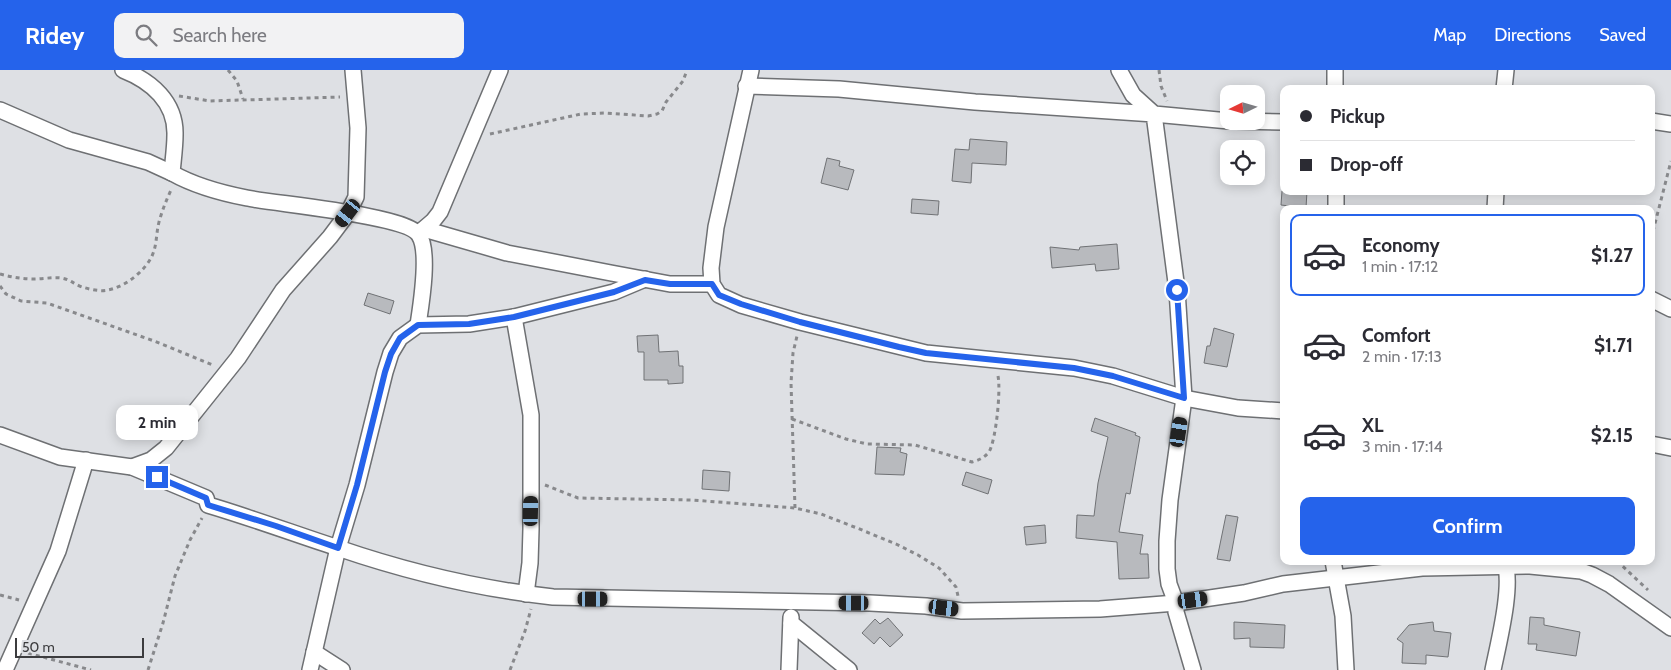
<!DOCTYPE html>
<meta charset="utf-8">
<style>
:root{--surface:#fff;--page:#f2f2f3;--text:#2b2b33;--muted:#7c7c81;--line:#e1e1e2;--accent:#2563eb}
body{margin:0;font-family:Cabin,sans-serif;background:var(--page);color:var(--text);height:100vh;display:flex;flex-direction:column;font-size:19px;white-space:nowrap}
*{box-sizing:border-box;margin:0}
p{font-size:16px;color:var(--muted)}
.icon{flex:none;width:28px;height:28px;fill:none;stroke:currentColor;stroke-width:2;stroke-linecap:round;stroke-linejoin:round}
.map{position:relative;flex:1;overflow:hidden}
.side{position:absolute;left:1280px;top:135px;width:375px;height:360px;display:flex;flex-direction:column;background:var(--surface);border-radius:10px;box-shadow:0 2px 12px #0003}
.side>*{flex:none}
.guide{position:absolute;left:1280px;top:15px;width:375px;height:110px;border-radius:10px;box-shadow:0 2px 12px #0003;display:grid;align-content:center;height:110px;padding:0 20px;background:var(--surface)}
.needle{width:32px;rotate:265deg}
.controls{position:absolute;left:1220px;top:15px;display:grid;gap:10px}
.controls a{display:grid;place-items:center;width:45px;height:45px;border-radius:10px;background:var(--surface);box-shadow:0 2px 12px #0003;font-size:25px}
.scale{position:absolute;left:15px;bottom:12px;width:129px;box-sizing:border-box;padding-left:5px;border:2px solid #3c3c3e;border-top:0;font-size:14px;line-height:18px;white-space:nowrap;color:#3c3c3e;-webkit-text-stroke:4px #dee0e4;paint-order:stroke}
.end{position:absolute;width:22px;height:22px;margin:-11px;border:6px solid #2563eb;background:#fff;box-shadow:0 0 0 2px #fff}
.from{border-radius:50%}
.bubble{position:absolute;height:35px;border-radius:10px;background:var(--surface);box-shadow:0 2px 12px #0003;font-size:16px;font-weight:800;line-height:35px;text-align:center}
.car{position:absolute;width:15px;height:30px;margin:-15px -8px;border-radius:6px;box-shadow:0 0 4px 1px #0007;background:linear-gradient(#222 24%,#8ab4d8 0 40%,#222 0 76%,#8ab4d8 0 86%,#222 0)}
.guide b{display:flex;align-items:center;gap:18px;height:48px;font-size:19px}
.guide b+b{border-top:1px solid var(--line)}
.guide i{width:12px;height:12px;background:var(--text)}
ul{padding:9px 0 0;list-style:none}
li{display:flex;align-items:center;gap:15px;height:82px;margin:0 10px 8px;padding:0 10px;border:2px solid transparent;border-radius:10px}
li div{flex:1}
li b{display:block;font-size:19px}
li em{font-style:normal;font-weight:800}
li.selected{border-color:var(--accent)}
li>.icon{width:45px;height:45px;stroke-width:1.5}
.primary-button{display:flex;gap:10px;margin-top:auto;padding:10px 20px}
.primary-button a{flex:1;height:58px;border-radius:10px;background:var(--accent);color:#fff;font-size:20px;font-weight:800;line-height:58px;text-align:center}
header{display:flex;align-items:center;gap:30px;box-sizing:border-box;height:70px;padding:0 25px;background:var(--accent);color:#fff}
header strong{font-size:24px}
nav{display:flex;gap:28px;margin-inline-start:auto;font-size:18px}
.search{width:350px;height:45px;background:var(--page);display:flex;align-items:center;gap:12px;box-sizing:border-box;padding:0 18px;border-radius:10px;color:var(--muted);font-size:19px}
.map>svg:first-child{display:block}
.building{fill:#b8babe;stroke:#707275}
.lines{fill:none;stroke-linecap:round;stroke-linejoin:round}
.minor-casing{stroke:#6e7073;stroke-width:18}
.path{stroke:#88898c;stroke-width:3;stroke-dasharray:4 4;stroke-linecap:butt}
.minor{stroke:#fff;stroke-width:15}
.route{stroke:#2563eb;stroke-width:6}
</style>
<header>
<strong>Ridey</strong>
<div class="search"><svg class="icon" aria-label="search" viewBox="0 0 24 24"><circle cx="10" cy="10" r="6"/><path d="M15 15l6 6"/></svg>Search here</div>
<nav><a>Map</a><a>Directions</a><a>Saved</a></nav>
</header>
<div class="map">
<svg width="1671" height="600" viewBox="0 0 1671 600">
<rect width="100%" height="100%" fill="#dee0e4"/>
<g class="building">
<polygon points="970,69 1007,72 1006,95 972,93 971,113 952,111 955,79 969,80"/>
<polygon points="827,88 840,91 839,96 854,100 848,120 821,113"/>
<polygon points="1282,121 1307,121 1306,138 1281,135"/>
<polygon points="912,129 939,131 938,145 911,143"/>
<polygon points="1117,174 1119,199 1096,201 1095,194 1052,198 1050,177 1079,180 1080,177"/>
<polygon points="368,223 394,231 390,244 364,235"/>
<polygon points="1214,258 1234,264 1227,297 1204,293 1207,276 1210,276"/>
<polygon points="658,265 659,282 678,281 679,296 683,296 683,313 668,314 668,310 644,310 644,282 638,282 637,266"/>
<polygon points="1095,348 1136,363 1135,365 1140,367 1130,424 1126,423 1119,462 1143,465 1140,484 1148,484 1149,508 1119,509 1117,472 1076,468 1077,445 1094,446 1098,413 1108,367 1091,361"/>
<polygon points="877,377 901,378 900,382 907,384 904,405 875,404"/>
<polygon points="703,400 730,402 729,421 702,419"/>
<polygon points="966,402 992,410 988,424 962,415"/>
<polygon points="1226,445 1238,447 1230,491 1217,489"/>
<polygon points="1045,455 1046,473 1026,475 1024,457"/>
<polygon points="1530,547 1544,548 1544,555 1580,562 1576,586 1536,580 1537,574 1528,574"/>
<polygon points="888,548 903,565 890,577 880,567 874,574 862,563 875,549 880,554"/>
<polygon points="1234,552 1285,555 1284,578 1250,577 1250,568 1234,569"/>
<polygon points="1433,552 1434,561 1451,563 1448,587 1426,585 1426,594 1402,593 1403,573 1397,569 1409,555"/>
</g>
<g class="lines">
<defs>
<g id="minor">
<path d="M123,0c28,11 53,32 52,65 0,12 -2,26 -3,38 23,13 49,20 75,25 28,6 160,17 172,37 11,17 2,70 -1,90"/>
<polyline points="751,0 716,157 711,198 712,214 719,225 741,235 800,252 926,283 1074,298 1113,306 1184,328 1238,338 1284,341"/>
<polyline points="1119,0 1133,25 1154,44 1229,51"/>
<polyline points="1335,0 1335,19"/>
<polyline points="746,16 839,19 975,32 1154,44 1177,220 1184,328 1170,430 1167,471 1167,499 1169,514 1176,533 1176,542 1193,600"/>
<polyline points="1504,19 1506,0"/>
<polyline points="0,40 69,70 148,92 172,103"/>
<polyline points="1236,51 1284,52"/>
<polyline points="1651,51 1671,54"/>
<polyline points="1336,139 1336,121"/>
<polyline points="1495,139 1496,121"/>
<polyline points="424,159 507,183 611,203 670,214 712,214"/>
<polyline points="419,163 433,151 440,142 500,0"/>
<polyline points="1651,229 1671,239"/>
<polyline points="514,247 531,345 531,459 530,493 526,524"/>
<path d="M0,365l60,22 72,10 74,31 2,7c44,13 87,29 130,43 70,24 142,41 215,49l317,6 56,3 36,5 138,-2 76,-6 68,-10 39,-9 139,-16 108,-2 51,5 11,4 17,9 62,44"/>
<polyline points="1651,374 1671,378"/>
<polyline points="132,397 151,390 166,378 238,288 283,220 330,167 348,143 356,127 358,58 353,0"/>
<polyline points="1333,491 1343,546 1346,600"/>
<polyline points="791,553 849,600"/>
<polyline points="314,582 342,600"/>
<polyline points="5,600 58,481 86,390"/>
<polyline points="310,600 338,478 357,415 385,302 391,283 400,268 418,255 469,254 514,247 614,222 645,209"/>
<polyline points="789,600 791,547"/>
<path d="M1493,600c5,-25 21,-87 11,-109"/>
</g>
</defs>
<use href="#minor" class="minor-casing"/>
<g class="path">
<polyline points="228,0 237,11 243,29"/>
<polyline points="1159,0 1161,16 1167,31"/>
<polyline points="179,26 210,31 340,27"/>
<polyline points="490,64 581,44 606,43 648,46 657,44 662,41 666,32 683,11 687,0"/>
<polyline points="1651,169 1671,91"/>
<path d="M0,204c11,3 22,5 34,5 9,0 18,-2 27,-1 8,1 13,6 21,9 7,2 18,5 26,3 17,-3 37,-19 44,-34 5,-11 4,-22 7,-34 3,-11 7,-21 12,-32"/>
<polyline points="0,216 6,224 21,231 47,233 154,271 213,295"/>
<path d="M792,349l54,20 21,5 48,1 57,17c7,-2 12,-4 17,-10 7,-12 12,-62 9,-76"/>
<polyline points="545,415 578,428 692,430 795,438 821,444 857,458 896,474 918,485 939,498 956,517 958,526"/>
<polyline points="795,438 791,313 793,283 797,266"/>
<polyline points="1617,491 1648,520"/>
<polyline points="0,525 19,530"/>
<polyline points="28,583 91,600"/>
<polyline points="148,600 163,553 175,506 190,470 202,448"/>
<polyline points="510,600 525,561 531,539"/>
</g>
<use href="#minor" class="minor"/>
</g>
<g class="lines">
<polyline class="route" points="157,407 206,428 208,435 276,456 338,478 357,415 385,302 391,284 400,268 418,255 469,254 514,247 614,222 645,210 670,214 712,214 719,225 741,234 800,252 899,277 926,283 1074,298 1113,306 1184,328 1177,220"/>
</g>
</svg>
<div class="controls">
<a><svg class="needle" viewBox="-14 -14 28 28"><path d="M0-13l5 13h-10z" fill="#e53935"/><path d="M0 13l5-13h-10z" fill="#7c7c81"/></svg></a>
<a><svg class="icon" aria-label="locate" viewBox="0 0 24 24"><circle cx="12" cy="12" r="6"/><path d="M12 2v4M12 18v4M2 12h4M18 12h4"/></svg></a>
</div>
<div class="scale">50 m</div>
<i class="end from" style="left:1177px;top:220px"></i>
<i class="end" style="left:157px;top:407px"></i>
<div class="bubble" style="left:116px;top:335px;width:82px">2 min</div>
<i class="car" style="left:348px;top:143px;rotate:217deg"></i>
<i class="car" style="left:1179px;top:362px;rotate:9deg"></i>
<i class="car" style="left:531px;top:441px;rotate:1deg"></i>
<i class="car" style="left:593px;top:529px;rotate:90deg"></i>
<i class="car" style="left:1193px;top:530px;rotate:82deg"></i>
<i class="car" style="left:854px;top:533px;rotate:270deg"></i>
<i class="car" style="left:944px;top:538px;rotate:97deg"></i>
<div class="guide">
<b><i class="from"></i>Pickup</b>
<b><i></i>Drop-off</b>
</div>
<section class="side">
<ul>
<li class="selected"><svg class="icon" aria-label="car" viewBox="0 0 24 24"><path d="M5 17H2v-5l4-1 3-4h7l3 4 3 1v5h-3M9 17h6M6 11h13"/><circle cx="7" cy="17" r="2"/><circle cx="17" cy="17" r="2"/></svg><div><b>Economy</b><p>1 min · 17:12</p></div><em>$1.27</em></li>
<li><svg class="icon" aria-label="car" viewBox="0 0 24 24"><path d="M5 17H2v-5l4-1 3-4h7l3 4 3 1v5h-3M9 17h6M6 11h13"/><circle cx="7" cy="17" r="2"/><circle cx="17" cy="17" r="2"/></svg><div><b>Comfort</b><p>2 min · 17:13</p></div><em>$1.71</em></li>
<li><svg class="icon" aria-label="car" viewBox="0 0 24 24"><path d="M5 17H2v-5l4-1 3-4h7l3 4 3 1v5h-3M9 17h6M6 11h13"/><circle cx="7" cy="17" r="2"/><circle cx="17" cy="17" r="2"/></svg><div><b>XL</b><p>3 min · 17:14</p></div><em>$2.15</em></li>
</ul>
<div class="primary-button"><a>Confirm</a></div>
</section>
</div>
